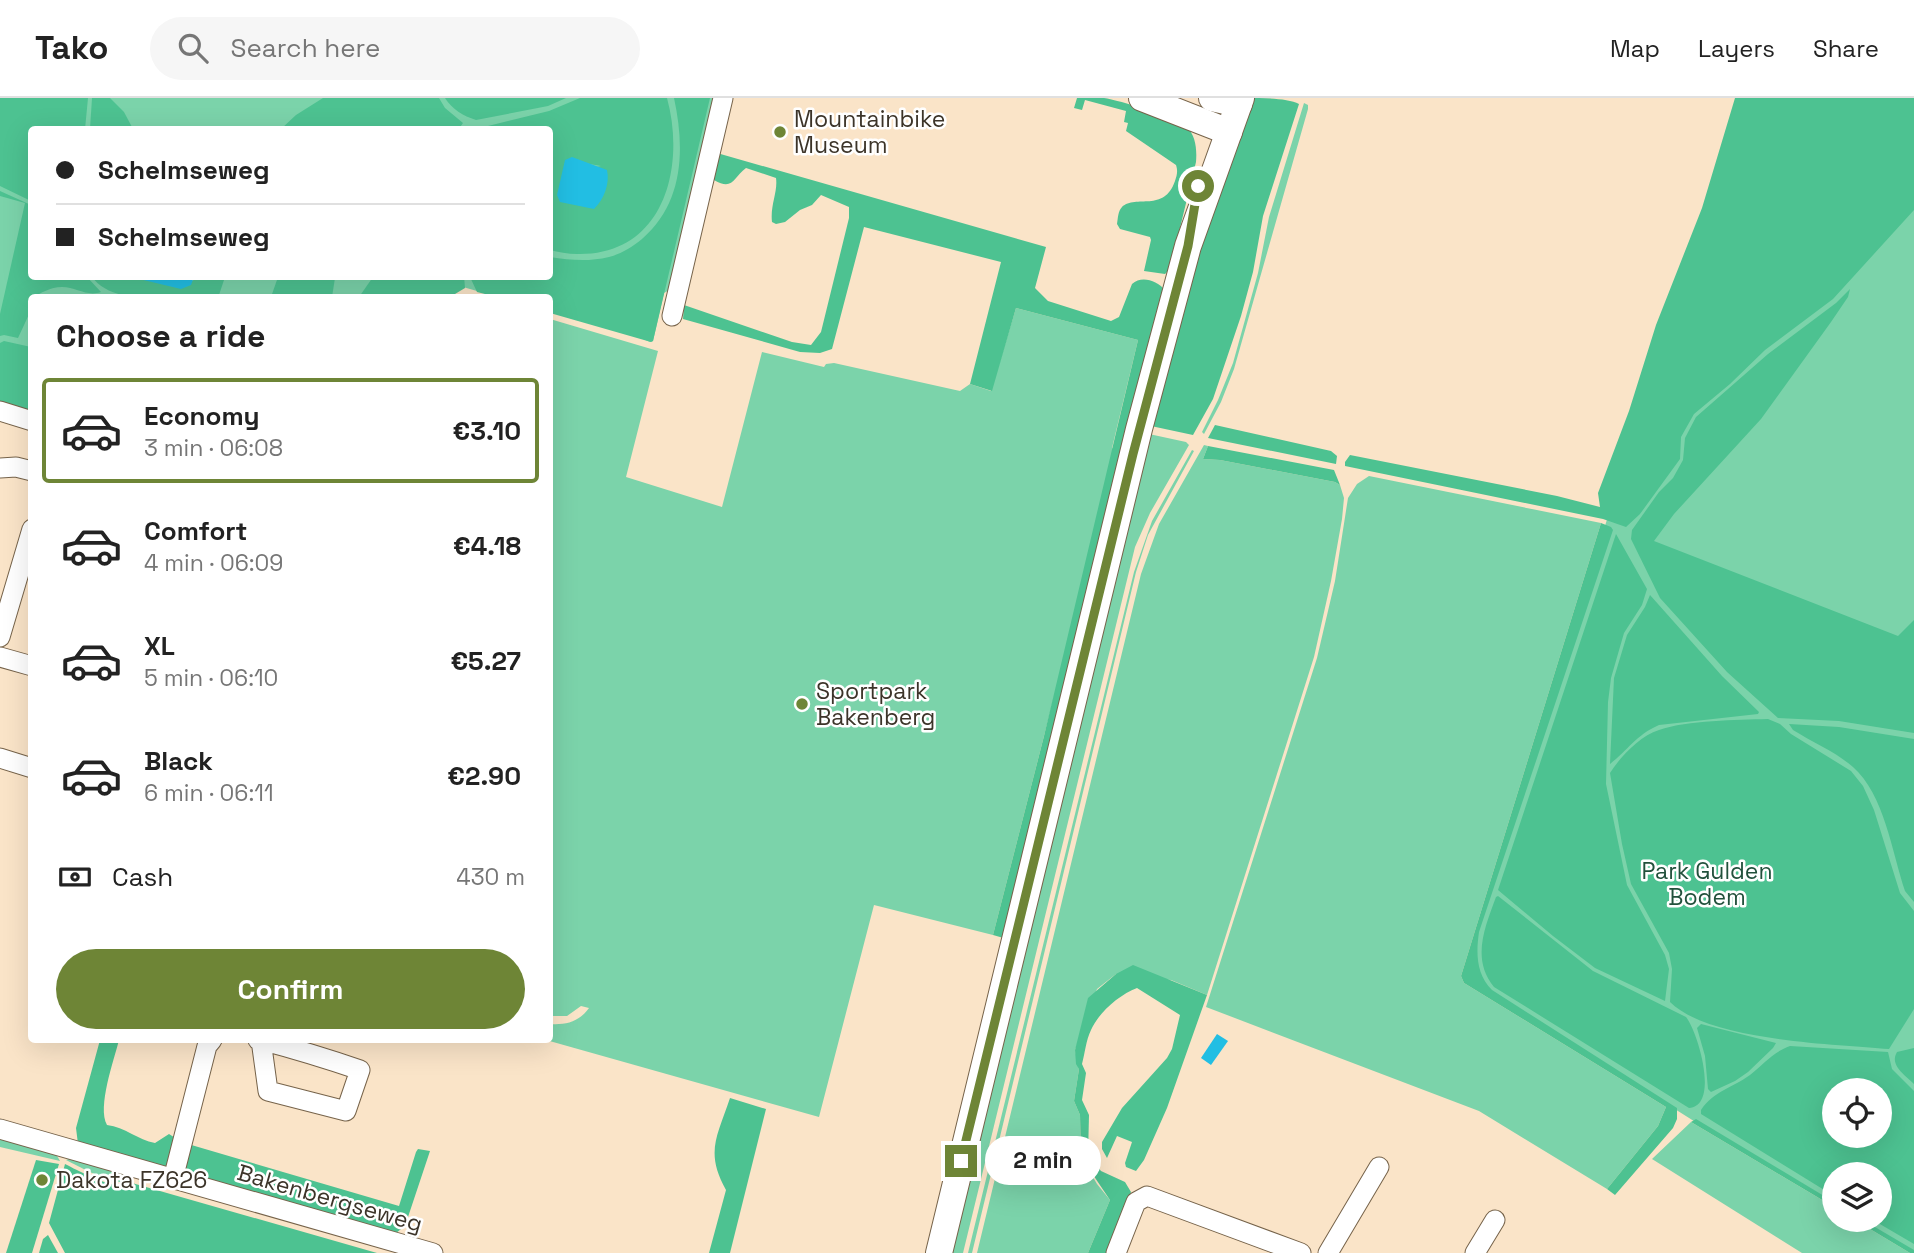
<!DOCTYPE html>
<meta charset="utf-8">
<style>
:root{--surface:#fff;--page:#f6f6f6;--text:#222;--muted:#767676;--line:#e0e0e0;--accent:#6e8536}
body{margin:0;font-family:"Space Grotesk",sans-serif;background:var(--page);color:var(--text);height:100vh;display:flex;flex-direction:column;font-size:26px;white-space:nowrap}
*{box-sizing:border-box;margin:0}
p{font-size:23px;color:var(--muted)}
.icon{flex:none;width:38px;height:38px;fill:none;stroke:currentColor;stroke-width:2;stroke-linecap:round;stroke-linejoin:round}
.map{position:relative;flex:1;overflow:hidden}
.panel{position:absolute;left:28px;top:196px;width:525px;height:749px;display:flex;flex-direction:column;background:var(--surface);border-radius:7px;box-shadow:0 7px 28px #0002}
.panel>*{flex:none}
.guide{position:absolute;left:28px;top:28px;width:525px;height:154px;border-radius:7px;box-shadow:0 7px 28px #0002;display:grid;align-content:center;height:154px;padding:0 28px;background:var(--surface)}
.fabs{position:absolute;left:1822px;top:980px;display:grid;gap:14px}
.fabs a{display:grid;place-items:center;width:70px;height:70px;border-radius:50%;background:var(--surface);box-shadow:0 7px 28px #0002;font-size:35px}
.end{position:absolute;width:32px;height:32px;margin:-16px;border:9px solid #6e8536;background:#fff;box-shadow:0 0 0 4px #fff}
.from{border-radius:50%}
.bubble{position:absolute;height:49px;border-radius:24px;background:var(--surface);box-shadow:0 7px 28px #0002;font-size:23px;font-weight:700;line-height:49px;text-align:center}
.guide b{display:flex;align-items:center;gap:24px;height:66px;font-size:26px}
.guide b+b{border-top:2px solid var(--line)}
.guide i{width:18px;height:18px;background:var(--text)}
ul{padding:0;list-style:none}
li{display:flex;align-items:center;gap:21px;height:105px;margin:0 14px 10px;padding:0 14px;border:4px solid transparent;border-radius:7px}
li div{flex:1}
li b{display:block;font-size:26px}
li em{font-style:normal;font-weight:700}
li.current{border-color:var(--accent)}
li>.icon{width:63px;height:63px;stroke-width:1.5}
h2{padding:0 28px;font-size:32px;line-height:84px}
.pay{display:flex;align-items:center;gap:18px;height:77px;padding:0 28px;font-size:26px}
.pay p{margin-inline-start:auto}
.primary-button{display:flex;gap:14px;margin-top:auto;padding:14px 28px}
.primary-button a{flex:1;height:80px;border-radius:42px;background:var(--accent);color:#fff;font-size:28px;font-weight:700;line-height:80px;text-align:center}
header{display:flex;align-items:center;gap:42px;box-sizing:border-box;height:98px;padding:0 35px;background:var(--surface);border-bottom:2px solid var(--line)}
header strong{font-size:33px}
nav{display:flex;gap:38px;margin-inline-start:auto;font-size:24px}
.search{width:490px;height:63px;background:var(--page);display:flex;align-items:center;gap:18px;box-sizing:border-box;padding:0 24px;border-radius:38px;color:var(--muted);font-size:26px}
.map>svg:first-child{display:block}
.green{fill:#7bd3aa;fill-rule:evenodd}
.forest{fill:#4dc291;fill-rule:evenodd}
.water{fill:#22bee3}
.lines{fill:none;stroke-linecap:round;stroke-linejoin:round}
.minor-casing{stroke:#76634a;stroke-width:21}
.secondary-casing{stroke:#76634a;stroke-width:28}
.minor{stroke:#fff;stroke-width:19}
.secondary{stroke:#fff;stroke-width:26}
.route{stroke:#6e8536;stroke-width:9}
.poi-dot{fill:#6e8536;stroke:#fff;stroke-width:2.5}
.labels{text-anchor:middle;stroke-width:5;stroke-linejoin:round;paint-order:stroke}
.poi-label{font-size:23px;fill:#3c3429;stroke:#fff;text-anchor:start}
.park-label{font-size:23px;fill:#22513c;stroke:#fff}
.street-label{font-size:23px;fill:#3c3429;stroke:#fff}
</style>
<header>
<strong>Tako</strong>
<div class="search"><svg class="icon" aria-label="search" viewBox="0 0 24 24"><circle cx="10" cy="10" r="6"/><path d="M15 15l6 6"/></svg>Search here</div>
<nav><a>Map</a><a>Layers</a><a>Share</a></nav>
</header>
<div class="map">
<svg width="1914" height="1155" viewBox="0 0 1914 1155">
<rect width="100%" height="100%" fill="#fae4c8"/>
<g class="green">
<path d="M0,0h718l-45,190 -9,5 -11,48 -3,1 -100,-44 -52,-1 -35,-10 -14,11h-417l-1,117 -31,-9zM32,32h518v146h-518z"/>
<path d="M1914,0v1154l-54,-32h20v-46h-46v30l-137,-81 -228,-144 3,-31 138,-438zM1834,992h46v46h-46z"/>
<polygon points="1304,5 1308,7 1308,11 1234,271 1221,304 1204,336 1202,334 1218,302 1233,265 1258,175 1269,119"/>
<path d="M1016,210l122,32 -26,108 5,3 -124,484 -119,-30 -55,212 -273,-77h4v-16c16,1 29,-2 39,-16l-8,-2 -14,10h-17v-697l108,32 -32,126 96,30 40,-155 62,15 2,-3 8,-1 126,28 10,-7 21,7z"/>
<polygon points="1149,336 1186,344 1189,347 1150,415 1135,449 963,1155 946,1155"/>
<polygon points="1204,347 1208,348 1203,361 1220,362 1335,384 1340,387 1344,400 1342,421 1331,483 1314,559 1207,897 1171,882 1116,876 1097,891 1080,939 1075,952 1079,971 1074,1003 1080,1017 1081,1059 1097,1086 1110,1102 1088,1155 977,1155 1141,476 1159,426"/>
<polygon points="1192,352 1194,353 1148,437 1136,474 972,1155 968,1155 1134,474 1152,423"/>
<polygon points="1369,378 1601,425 1461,878 1464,885 1666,1009 1658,1028 1607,1091 1479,1013 1206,909 1317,560 1335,483 1348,400 1357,386"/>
<polygon points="1691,1024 1834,1109 1834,1122 1855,1122 1910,1155 1802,1155 1652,1061"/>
<polygon points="0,1040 56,1056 60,1063 0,1049"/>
<path d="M69,1061l61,16 -2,6c-13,6 -48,-14 -62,-21z"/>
</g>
<g class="forest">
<polygon points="0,0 88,0 85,31 32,32 31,103 0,88"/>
<polygon points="92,0 110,0 124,14 133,31 90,31"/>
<polygon points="323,0 439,0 445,10 463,25 458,32 396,32 388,29 384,32 281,31 296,17"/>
<path d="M445,0h121l-18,8 -72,14c-13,-4 -24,-11 -31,-22z"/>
<path d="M580,0h87c19,69 -3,158 -90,156 -9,0 -19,-2 -27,-4v-120h-78l77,-19zM566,62l35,6 -38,8z"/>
<path d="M674,0h36l-57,243 -2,1 -101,-29v-15l-53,-1 -20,-5 -7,-15 80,-1v-19c20,3 38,5 59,0 12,-3 23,-10 33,-18 42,-36 43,-91 32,-141z"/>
<path d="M1077,0c9,0 18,0 27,0 15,2 72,20 82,28 10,9 11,24 10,36l-26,107 -5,5 -21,-3 7,-31 -1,-3 -30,-8 -3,-5c1,-6 1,-13 5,-17 14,-13 42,6 53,-26 2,-6 3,-10 1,-16l-50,-34 2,-8 -4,-1 2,-11 -41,-11 -3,10 -8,-2z"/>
<path d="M1247,0c15,0 41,0 52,6l-36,112 -10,56 -12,44 -28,83 -20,36 -42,-9 15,-69z"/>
<polygon points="1735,0 1914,0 1914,112 1833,201 1765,252 1730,286 1694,316 1681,339 1680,361 1640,416 1626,429 1603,421 1345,368 1345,364 1350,357 1557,398 1600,409 1598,395 1629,313 1656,227 1702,110"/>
<path d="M717,55l329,94 -11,41 13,13 63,20 8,-4 13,-33c10,-9 25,-3 33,6l-158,649 -14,-4 51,-199 94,-396 -122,-32 -24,83 -22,-7 31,-122 -137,-35 -32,122 -12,4 -20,-1 -117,-33 1,-14 108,37 19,3 10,-13 28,-114v-11l-28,-12 -9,10 -12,5 -15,12 -9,2 -4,-2c-2,-17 6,-30 4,-44l-30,-10c-13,10 -13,23 -32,12z"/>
<path d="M0,93l31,14 1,71 55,1 14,15c-14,5 -25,-5 -39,-5 -12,0 -21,6 -30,11l-1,12 -13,28 -14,-3 -4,1v-22l25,-111 -25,-7z"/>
<polygon points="464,178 465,190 450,199 359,199 373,179"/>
<path d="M92,179h39l4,2 58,2 1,-4h31l-7,21c-35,-1 -104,10 -126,-21z"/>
<polygon points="278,179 335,180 332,199 271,199"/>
<polygon points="1850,191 1848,199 1831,224 1761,321 1674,416 1654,443 1898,538 1914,522 1914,635 1839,623 1778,620 1727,574 1660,500 1631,441 1632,432 1659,394 1673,380 1683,362 1685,340 1696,319 1768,256 1836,205"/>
<polygon points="4,243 31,249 31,317 0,308 0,245"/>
<polygon points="1215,327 1331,353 1337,358 1336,366 1208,340"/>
<polygon points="1208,348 1334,372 1340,387 1335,384 1220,362 1203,361"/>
<path d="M1601,425l10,4 2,3 -134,402c-3,21 -3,42 13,58l185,118v11l-4,9 -58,67 -8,-6 51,-63 8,-19 -202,-124 -3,-7z"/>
<polygon points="1616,436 1647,491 1642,507 1624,535 1611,580 1608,604 1606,686 1627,787 1665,857 1669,871 1665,903 1595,870 1553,838 1498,792"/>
<path d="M1650,497l72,81 37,36 -1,2 -99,11c-23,10 -31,25 -49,39l4,-86 13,-43 18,-28z"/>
<path d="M1768,621l12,5 11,10 60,37 12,15 11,24 26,83 14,18v98l-25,40c-55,-5 -180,-8 -219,-47l2,-33 -3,-16 -38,-69 -9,-40 -12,-71c11,-17 30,-37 49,-43 29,-10 77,-10 109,-11z"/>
<path d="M1789,626l50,3 75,12v163l-9,-11c-13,-39 -21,-97 -52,-124 -17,-15 -41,-25 -60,-37z"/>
<path d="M1498,798l95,75 93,46c12,15 34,89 3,91l-195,-121c-23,-28 -9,-60 2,-90z"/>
<path d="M1133,867l74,30 -40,113 -23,52 -8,11 -10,-4 -1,-4 7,-21 -15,-6 -10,22 -5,-9v-7l20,-34 45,-50 5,-9 8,-34 -43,-27c-18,7 -38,24 -46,42 -5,10 -6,23 -9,34l4,9 -4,27 7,15 -1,40 13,16 24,11 6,10 -23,61h-20l22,-53 -29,-43 -1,-42 -6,-14 5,-32 -3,-5 -1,-14 13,-52 28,-24z"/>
<polygon points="1701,926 1776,945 1773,950 1748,974 1735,983 1711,994 1708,991 1705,958 1697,930"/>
<path d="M100,942h19c-5,20 -22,67 -12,85 18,2 31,15 48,18l14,-9 11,7 -14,28 -88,-25 -2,-16z"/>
<path d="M1790,948l98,6 4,17 22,22v153l-41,-24h7v-46h-46v22l-133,-82v-4c13,-19 31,-22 49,-35 14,-11 23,-23 40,-29zM1834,992h46v46h-46z"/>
<path d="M1914,950v36c-9,-9 -25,-19 -17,-32z"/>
<path d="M730,1000l36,11 -36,144h-21l17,-63c-21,-38 -9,-53 4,-92z"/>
<polygon points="1696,1021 1834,1104 1834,1109 1691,1024"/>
<polygon points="188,1046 399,1108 416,1054 418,1051 430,1053 405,1128 396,1135 183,1076"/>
<polygon points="36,1062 59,1066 32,1155 6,1155"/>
<path d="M65,1066c16,8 51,28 67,19l245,70h-312l-16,-30z"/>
<polygon points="1855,1122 1863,1122 1914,1152 1914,1155 1910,1155"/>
<polygon points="48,1137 58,1155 39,1155 43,1141"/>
</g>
<g class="water">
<path d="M572,59l35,13c3,14 -3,29 -13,39l-34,-7 -3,-7 8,-35z"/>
<polygon points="131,179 194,179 191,187 181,191"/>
<polygon points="1217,936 1228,943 1211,967 1201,960"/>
</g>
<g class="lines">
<defs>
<g id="minor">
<polyline points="672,218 723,0"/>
<polyline points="0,313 32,323"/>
<polyline points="0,370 16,369 32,373"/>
<polyline points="0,539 32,431"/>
<polyline points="0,559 32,568"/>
<polyline points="0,660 32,670"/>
<path d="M258,942h3c34,9 67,19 99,30l-14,41 -78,-20 -7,-51"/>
<polyline points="0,1031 433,1155"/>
<polyline points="173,1081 207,948 212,942"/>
<polyline points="1116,1155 1136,1104 1147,1098 1301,1155"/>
<polyline points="1328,1155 1379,1069"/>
<polyline points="1475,1155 1495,1122"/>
</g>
<g id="secondary">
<polyline points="1142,0 1229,34"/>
<polyline points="1212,0 1239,6"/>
<polyline points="939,1155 1139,331 1188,148 1241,0"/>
</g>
</defs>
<use href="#minor" class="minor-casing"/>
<use href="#secondary" class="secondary-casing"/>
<use href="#minor" class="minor"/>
<use href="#secondary" class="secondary"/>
</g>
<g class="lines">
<polyline class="route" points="961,1063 1133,356 1188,148 1198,88"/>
</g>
<g class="poi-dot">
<circle cx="780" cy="34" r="7"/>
<circle cx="802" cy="606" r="7"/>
<circle cx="42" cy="1082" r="7"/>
</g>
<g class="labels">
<g class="poi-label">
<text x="794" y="29">Mountainbike<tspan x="794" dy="26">Museum</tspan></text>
<text x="816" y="601">Sportpark<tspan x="816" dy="26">Bakenberg</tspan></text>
<text x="56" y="1090">Dakota FZ626</text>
</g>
<g class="park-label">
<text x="1707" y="781">Park Gulden<tspan x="1707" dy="26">Bodem</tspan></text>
</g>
<g class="street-label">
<text transform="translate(330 1100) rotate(16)" y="8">Bakenbergseweg</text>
</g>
</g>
</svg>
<div class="fabs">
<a><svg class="icon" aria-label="locate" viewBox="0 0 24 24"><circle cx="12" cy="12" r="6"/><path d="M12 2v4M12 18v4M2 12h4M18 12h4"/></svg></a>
<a><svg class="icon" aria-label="layers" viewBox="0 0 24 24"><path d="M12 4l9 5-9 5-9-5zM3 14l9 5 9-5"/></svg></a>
</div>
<i class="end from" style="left:1198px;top:88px"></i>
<i class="end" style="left:961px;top:1063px"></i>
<div class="bubble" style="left:985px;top:1038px;width:116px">2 min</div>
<div class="guide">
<b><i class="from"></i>Schelmseweg</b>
<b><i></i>Schelmseweg</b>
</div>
<section class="panel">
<h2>Choose a ride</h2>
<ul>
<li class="current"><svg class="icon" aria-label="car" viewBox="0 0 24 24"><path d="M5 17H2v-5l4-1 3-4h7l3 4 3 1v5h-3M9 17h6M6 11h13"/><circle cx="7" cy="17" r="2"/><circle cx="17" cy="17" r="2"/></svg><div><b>Economy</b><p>3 min · 06:08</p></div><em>€3.10</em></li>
<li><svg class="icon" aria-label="car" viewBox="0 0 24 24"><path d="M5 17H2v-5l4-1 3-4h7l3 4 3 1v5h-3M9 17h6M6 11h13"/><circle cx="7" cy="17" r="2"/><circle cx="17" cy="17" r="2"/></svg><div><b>Comfort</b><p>4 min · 06:09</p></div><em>€4.18</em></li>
<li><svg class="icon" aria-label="car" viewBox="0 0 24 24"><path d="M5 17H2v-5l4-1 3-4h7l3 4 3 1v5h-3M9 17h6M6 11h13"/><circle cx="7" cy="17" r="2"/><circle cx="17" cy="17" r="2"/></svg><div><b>XL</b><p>5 min · 06:10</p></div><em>€5.27</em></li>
<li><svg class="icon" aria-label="car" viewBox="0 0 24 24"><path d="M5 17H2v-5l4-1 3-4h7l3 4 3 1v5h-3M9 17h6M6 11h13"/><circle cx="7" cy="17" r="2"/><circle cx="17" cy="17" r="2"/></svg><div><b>Black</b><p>6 min · 06:11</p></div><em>€2.90</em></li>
</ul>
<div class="pay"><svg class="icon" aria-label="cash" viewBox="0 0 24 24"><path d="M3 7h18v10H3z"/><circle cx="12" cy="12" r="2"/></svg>Cash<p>430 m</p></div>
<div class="primary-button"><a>Confirm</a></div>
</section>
</div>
